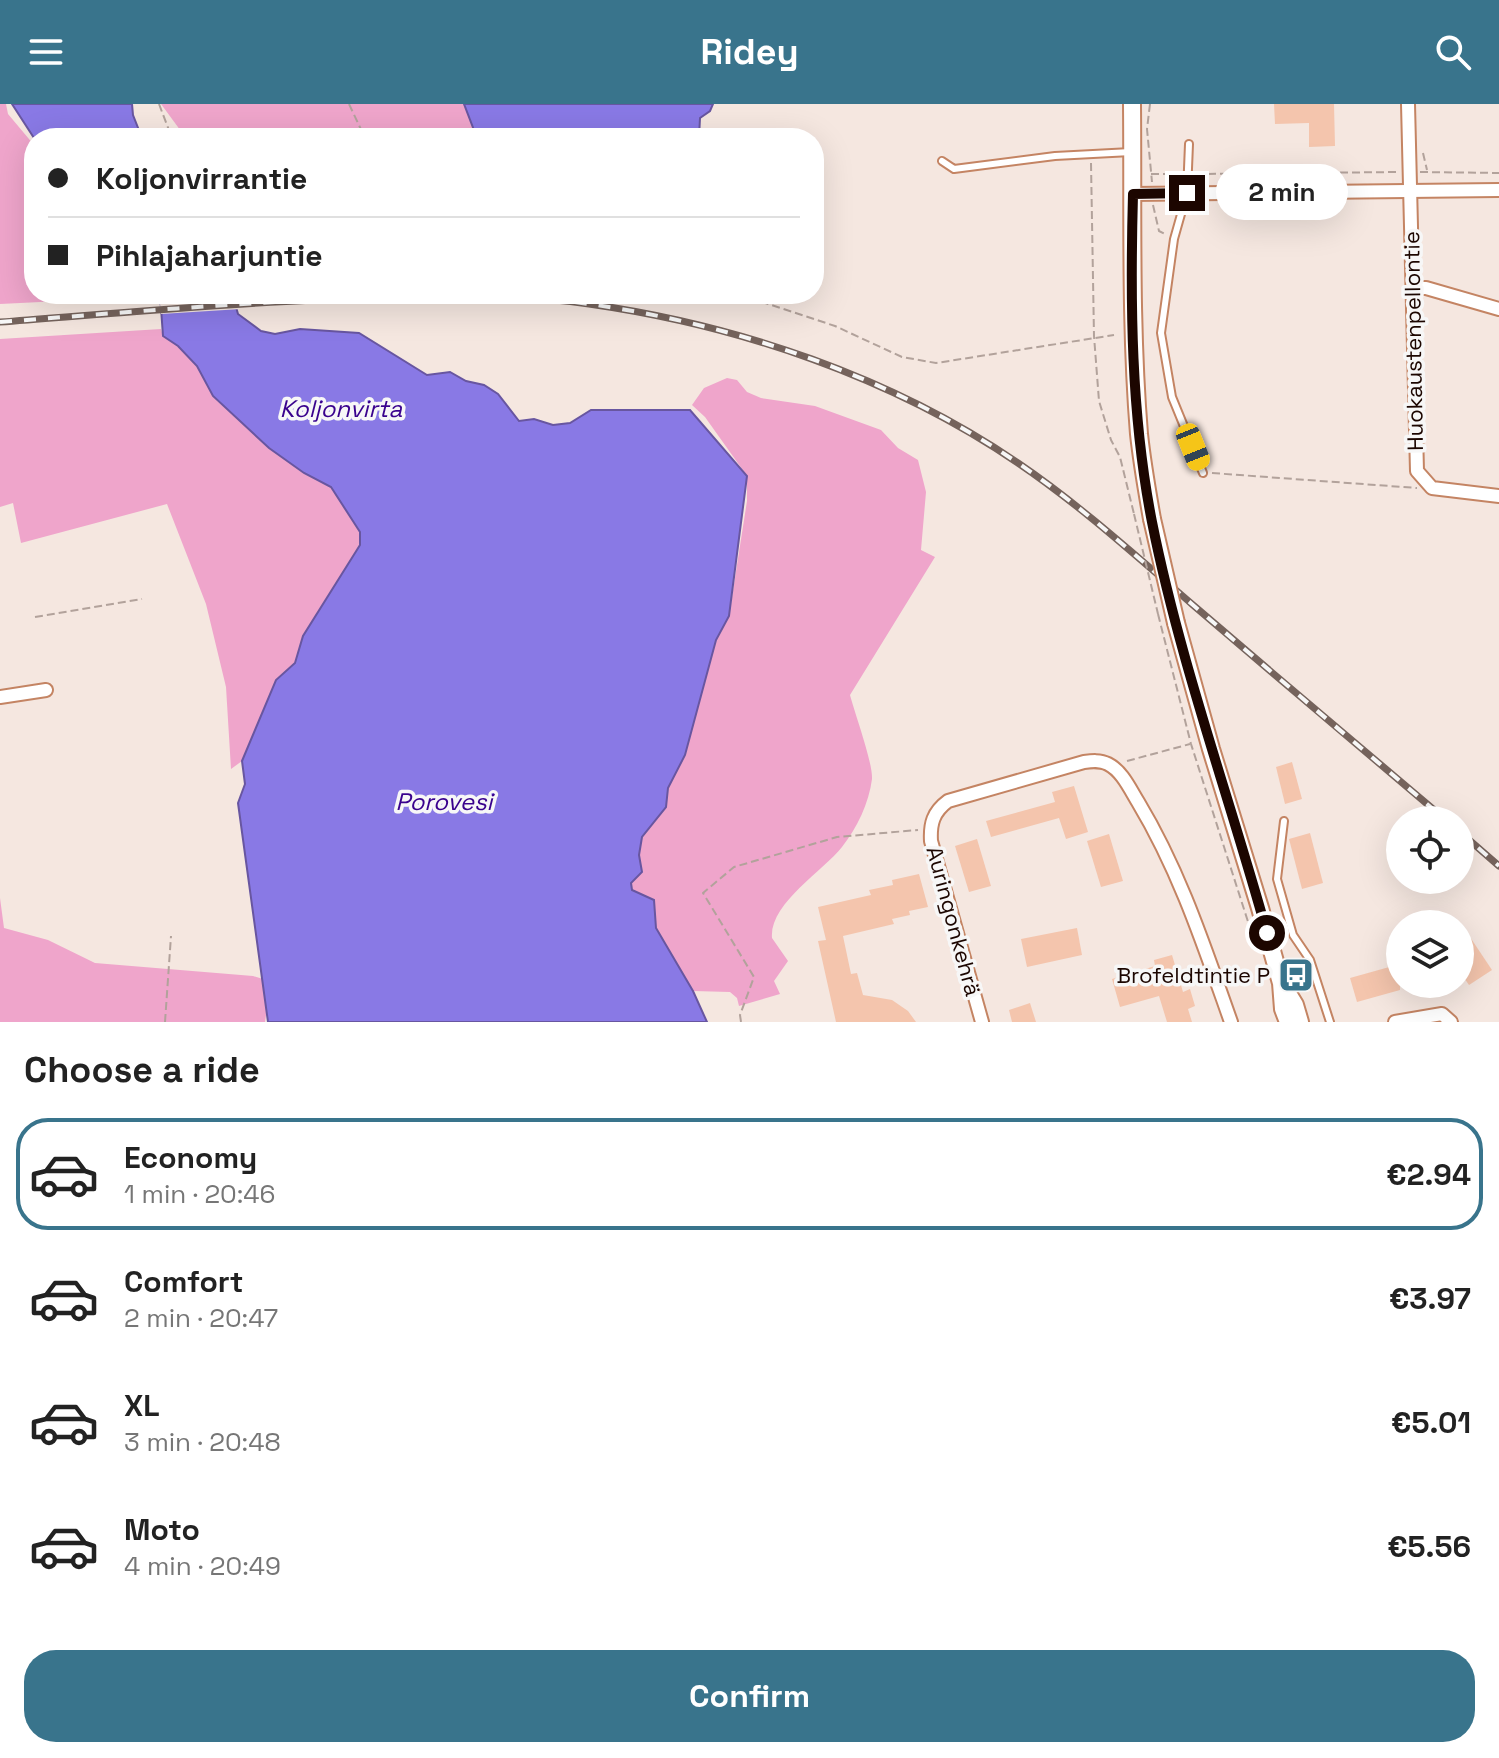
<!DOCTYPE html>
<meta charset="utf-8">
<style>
:root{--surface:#fff;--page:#f2f2f2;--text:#222;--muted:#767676;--line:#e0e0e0;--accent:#39748c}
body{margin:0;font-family:"Space Grotesk",sans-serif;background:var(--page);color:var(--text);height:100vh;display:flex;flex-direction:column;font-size:30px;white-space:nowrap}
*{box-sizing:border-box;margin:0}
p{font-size:26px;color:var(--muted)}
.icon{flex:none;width:44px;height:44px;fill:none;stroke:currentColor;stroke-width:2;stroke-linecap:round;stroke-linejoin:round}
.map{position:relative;height:918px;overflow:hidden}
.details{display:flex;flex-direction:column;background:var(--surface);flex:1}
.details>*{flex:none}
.hud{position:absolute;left:24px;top:24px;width:800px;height:176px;border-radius:32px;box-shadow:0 8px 32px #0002;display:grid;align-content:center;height:176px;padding:0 24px;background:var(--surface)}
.fabs{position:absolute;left:1386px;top:702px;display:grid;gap:16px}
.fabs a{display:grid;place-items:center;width:88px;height:88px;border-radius:50%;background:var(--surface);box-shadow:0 8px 32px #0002;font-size:40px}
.end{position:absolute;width:36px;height:36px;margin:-18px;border:10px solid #1c0600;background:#fff;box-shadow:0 0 0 4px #fff}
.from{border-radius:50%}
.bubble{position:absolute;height:56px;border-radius:28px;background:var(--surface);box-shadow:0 8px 32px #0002;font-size:26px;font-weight:700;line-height:56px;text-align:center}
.car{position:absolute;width:24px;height:48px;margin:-24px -12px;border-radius:10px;box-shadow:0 0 6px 2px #0007;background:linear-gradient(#f5c518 24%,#345 0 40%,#f5c518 0 76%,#345 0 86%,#f5c518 0)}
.hud b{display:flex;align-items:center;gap:28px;height:76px;font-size:30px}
.hud b+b{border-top:2px solid var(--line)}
.hud i{width:20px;height:20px;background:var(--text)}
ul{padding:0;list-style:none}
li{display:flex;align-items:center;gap:24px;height:112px;margin:0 16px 12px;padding:0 8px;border:4px solid transparent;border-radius:32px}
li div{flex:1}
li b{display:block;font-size:30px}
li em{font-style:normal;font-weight:700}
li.active{border-color:var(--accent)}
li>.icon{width:72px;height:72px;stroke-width:1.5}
h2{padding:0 24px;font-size:36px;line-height:96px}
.primary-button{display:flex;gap:16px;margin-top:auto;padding:16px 24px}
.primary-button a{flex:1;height:92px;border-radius:32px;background:var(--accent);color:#fff;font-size:32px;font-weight:700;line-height:92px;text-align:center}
header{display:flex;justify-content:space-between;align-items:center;height:104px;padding:0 24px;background:var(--accent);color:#fff;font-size:36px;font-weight:700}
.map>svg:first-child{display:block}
.green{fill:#efa5cb}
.water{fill:#8979e5;stroke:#6856a0;stroke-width:2}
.pier{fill:#f5e7e0}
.building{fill:#f4c5ad}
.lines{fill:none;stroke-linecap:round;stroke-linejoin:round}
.lane-casing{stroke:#c48463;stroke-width:10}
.street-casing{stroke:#c48463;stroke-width:16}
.secondary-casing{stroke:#c48463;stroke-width:20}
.path{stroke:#b2a29b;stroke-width:2;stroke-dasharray:8 4;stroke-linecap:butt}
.lane{stroke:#fff;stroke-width:6}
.street{stroke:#fff;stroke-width:12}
.secondary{stroke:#fff;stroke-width:16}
.rail-casing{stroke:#75635c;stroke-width:7}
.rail{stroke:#f7f7f7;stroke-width:4;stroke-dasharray:12;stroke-linecap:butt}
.secondary-bridge-casing{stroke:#c48463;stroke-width:20;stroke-linecap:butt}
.path-bridge{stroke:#b2a29b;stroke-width:2;stroke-dasharray:8 4;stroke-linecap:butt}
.secondary-bridge{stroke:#fff;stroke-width:16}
.route{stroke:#1c0600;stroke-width:10}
.labels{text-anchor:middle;stroke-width:7;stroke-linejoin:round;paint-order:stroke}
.street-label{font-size:22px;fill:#1c0600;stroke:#f7f7f7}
.poi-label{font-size:22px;fill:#1c0600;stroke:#f7f7f7;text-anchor:end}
.water-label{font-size:24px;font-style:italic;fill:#39028d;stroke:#f7f7f7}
</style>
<header><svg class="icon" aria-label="menu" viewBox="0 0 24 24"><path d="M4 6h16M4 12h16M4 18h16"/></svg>Ridey<svg class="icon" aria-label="search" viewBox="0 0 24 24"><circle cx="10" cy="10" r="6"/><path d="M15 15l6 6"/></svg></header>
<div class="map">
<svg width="1499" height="918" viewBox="0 0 1499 918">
<rect width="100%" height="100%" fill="#f5e7e0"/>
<g class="green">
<polygon points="0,0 6,0 8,10 34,41 34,190 159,190 162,192 0,200"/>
<polygon points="161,0 464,0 477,34 186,34"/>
<polygon points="161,225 163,232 178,242 197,262 213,292 269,344 304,369 331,383 360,428 360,441 303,532 295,559 276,576 242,657 231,665 226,583 206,500 167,400 21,439 13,399 0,403 0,235"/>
<path d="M727,274l10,2 10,12 14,6 54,8 66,24 17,18 20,12 8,32 -5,58 14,7 -85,138c5,19 23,68 22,84 -3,24 -15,49 -30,68 -19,24 -73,57 -70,91l16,23 -14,20 6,13 -41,12 -2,-8 -7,-6 -37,-1 -37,-63 -2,-28 -22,-10 -1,-7 11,-11 -3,-17 3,-18 24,-30 2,-19 17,-33 31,-115 13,-24 18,-115v-25l-42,-59 -13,-12 12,-17z"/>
<polygon points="0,794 4,824 48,836 95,859 253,872 263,875 267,905 265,918 0,918"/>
</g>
<g class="water">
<polygon points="12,0 132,0 133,11 142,34 34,34"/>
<polygon points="464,0 713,0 710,7 700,14 699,34 477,34"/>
<polygon points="160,190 236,190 234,196 238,210 261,227 275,230 300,225 359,229 427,271 450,268 466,277 484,281 498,290 519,317 534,315 553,321 570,319 591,306 690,306 747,372 729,512 716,536 685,651 668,684 666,703 642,733 639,751 642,768 631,779 632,786 654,796 656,824 693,887 707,918 268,918 238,699 245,680 242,657 276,576 295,559 303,532 360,441 360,428 331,383 304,369 269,344 213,292 197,262 178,242 163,232"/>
</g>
<polygon class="pier" points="239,195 241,205 161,210 160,200"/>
<g class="building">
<polygon points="1274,0 1334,0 1335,42 1309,43 1309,19 1275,20"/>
<polygon points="1292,658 1302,695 1285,700 1276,663"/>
<polygon points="1074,682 1088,728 1066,735 1059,714 991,733 986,717 1055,698 1052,688"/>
<polygon points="1310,729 1323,779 1302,785 1289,735"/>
<polygon points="1109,730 1123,777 1101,783 1087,737"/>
<polygon points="977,735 991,782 969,788 955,742"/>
<polygon points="919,770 928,803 909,807 910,811 892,815 894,820 843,832 851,870 857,869 863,891 892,896 908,907 916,918 836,918 818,837 826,836 818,803 871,791 869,786 893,781 892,776"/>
<polygon points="1460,818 1492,866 1469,881 1460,868"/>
<polygon points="1077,824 1082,851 1027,863 1021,835"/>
<polygon points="1172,851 1183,888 1190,885 1195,902 1188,905 1192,918 1167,918 1159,892 1120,903 1112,875 1155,862 1154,856"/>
<polygon points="1400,860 1400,886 1357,898 1350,874"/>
<polygon points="1030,899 1036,918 1012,918 1009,906"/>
</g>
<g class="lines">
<defs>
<g id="lane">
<polyline points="1189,40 1187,89 1174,135 1161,229 1172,293 1203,369"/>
<polyline points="942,57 954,65 1055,52 1131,48"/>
<polyline points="1284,717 1277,775 1293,831 1310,856 1330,918"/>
</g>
<g id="street">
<polyline points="1408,0 1417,367 1432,384 1499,392"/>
<polyline points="1133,90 1499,86"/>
<polyline points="1413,184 1426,184 1499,205"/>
<polyline points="0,593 46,586"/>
<path d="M982,918l-51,-181c-1,-17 2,-29 17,-40l136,-39c8,-1 16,-2 24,2 14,7 22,25 30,38 42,70 66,144 93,220"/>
<polyline points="1395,918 1442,910 1451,918"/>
</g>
<g id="secondary">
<path d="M1132,0c1,110 -2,220 7,330 3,28 8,57 13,85"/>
<polyline points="1176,519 1211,645 1260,804 1281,879 1283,905 1288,918"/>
<polyline points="1284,883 1295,901 1300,918"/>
</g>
</defs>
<use href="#lane" class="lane-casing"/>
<use href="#street" class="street-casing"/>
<use href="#secondary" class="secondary-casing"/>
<g class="path">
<polyline points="159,0 170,29 175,34"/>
<polyline points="349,0 365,34"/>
<polyline points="1150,0 1147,25 1152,78"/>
<polyline points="1423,49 1427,66"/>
<polyline points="1091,59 1094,232 1099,297 1111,336 1120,353 1134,410"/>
<polyline points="1420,68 1499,69"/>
<polyline points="1151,70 1178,70"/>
<polyline points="1196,70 1398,68"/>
<polyline points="1153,101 1159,127 1165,130"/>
<polyline points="738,190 835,222 902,253 936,259 1114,231"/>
<polyline points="1212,369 1417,384"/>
<polyline points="1158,510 1191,640 1251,827"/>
<polyline points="35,513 142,495"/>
<polyline points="1127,657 1190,640"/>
<polyline points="165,918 171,832"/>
<polyline points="741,918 740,911 754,873 703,789 734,763 837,733 918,726"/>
</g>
<use href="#lane" class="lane"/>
<use href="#street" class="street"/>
<use href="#secondary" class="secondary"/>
<defs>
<g id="rail">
<path d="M0,218c105,-8 209,-17 314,-22 91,-5 184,-9 275,4 149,21 303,73 429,159 62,42 118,93 175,142 84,72 168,143 253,215"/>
<polyline points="1460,728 1499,762"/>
</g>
</defs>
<use href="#rail" class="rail-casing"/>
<use href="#rail" class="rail"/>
<defs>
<polyline id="secondary-bridge" points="1152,415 1176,519"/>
</defs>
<use href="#secondary-bridge" class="secondary-bridge-casing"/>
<polyline class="path-bridge" points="1134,410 1158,510"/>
<use href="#secondary-bridge" class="secondary-bridge"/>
</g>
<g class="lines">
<path class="route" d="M1187,89l-54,1c-3,109 -2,221 19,328 28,140 77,274 115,411"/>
</g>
<defs>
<symbol id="bus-square" viewBox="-11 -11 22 22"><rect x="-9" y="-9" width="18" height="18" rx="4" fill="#39748c" stroke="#f7f7f7"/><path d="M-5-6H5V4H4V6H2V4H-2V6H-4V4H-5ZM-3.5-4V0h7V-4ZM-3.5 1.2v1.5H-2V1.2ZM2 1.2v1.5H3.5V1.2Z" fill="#fff"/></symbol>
</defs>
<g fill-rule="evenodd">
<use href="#bus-square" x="1276" y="851" width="40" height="40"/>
</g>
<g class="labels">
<g class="street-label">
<text transform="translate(1413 237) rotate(-91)" y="8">Huokaustenpellontie</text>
<text transform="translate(954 817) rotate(75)" y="8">Auringonkehrä</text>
</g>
<g class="poi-label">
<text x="1270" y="879">Brofeldtintie P</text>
</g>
<g class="water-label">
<text x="341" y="313">Koljonvirta</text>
<text x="444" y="706">Porovesi</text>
</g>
</g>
</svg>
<div class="fabs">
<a><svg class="icon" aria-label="locate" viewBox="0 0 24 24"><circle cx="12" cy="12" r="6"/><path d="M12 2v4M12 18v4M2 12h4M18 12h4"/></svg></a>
<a><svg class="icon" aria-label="layers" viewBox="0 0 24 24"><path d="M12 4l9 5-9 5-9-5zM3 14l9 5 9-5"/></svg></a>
</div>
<i class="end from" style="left:1267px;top:829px"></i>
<i class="end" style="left:1187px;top:89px"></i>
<div class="bubble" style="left:1216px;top:60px;width:132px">2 min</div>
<i class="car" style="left:1193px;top:343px;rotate:158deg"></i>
<div class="hud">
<b><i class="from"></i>Koljonvirrantie</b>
<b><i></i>Pihlajaharjuntie</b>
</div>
</div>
<section class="details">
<h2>Choose a ride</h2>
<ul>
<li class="active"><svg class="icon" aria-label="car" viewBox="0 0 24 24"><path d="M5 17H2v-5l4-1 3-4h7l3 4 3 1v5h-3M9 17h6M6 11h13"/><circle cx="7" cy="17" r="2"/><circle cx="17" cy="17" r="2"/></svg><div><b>Economy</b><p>1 min · 20:46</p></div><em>€2.94</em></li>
<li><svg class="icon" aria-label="car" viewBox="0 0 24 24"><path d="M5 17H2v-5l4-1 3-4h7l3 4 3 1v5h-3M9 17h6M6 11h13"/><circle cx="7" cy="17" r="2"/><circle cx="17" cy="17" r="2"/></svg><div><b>Comfort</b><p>2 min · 20:47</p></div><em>€3.97</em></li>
<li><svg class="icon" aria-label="car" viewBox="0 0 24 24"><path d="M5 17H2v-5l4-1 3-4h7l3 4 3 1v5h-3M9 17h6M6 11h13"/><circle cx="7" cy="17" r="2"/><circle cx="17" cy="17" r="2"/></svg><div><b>XL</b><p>3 min · 20:48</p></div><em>€5.01</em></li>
<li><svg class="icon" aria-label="car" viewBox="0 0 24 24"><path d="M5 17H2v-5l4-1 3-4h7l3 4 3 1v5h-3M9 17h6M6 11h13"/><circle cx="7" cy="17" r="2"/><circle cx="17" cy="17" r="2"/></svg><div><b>Moto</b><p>4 min · 20:49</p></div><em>€5.56</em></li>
</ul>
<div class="primary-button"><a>Confirm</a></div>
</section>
